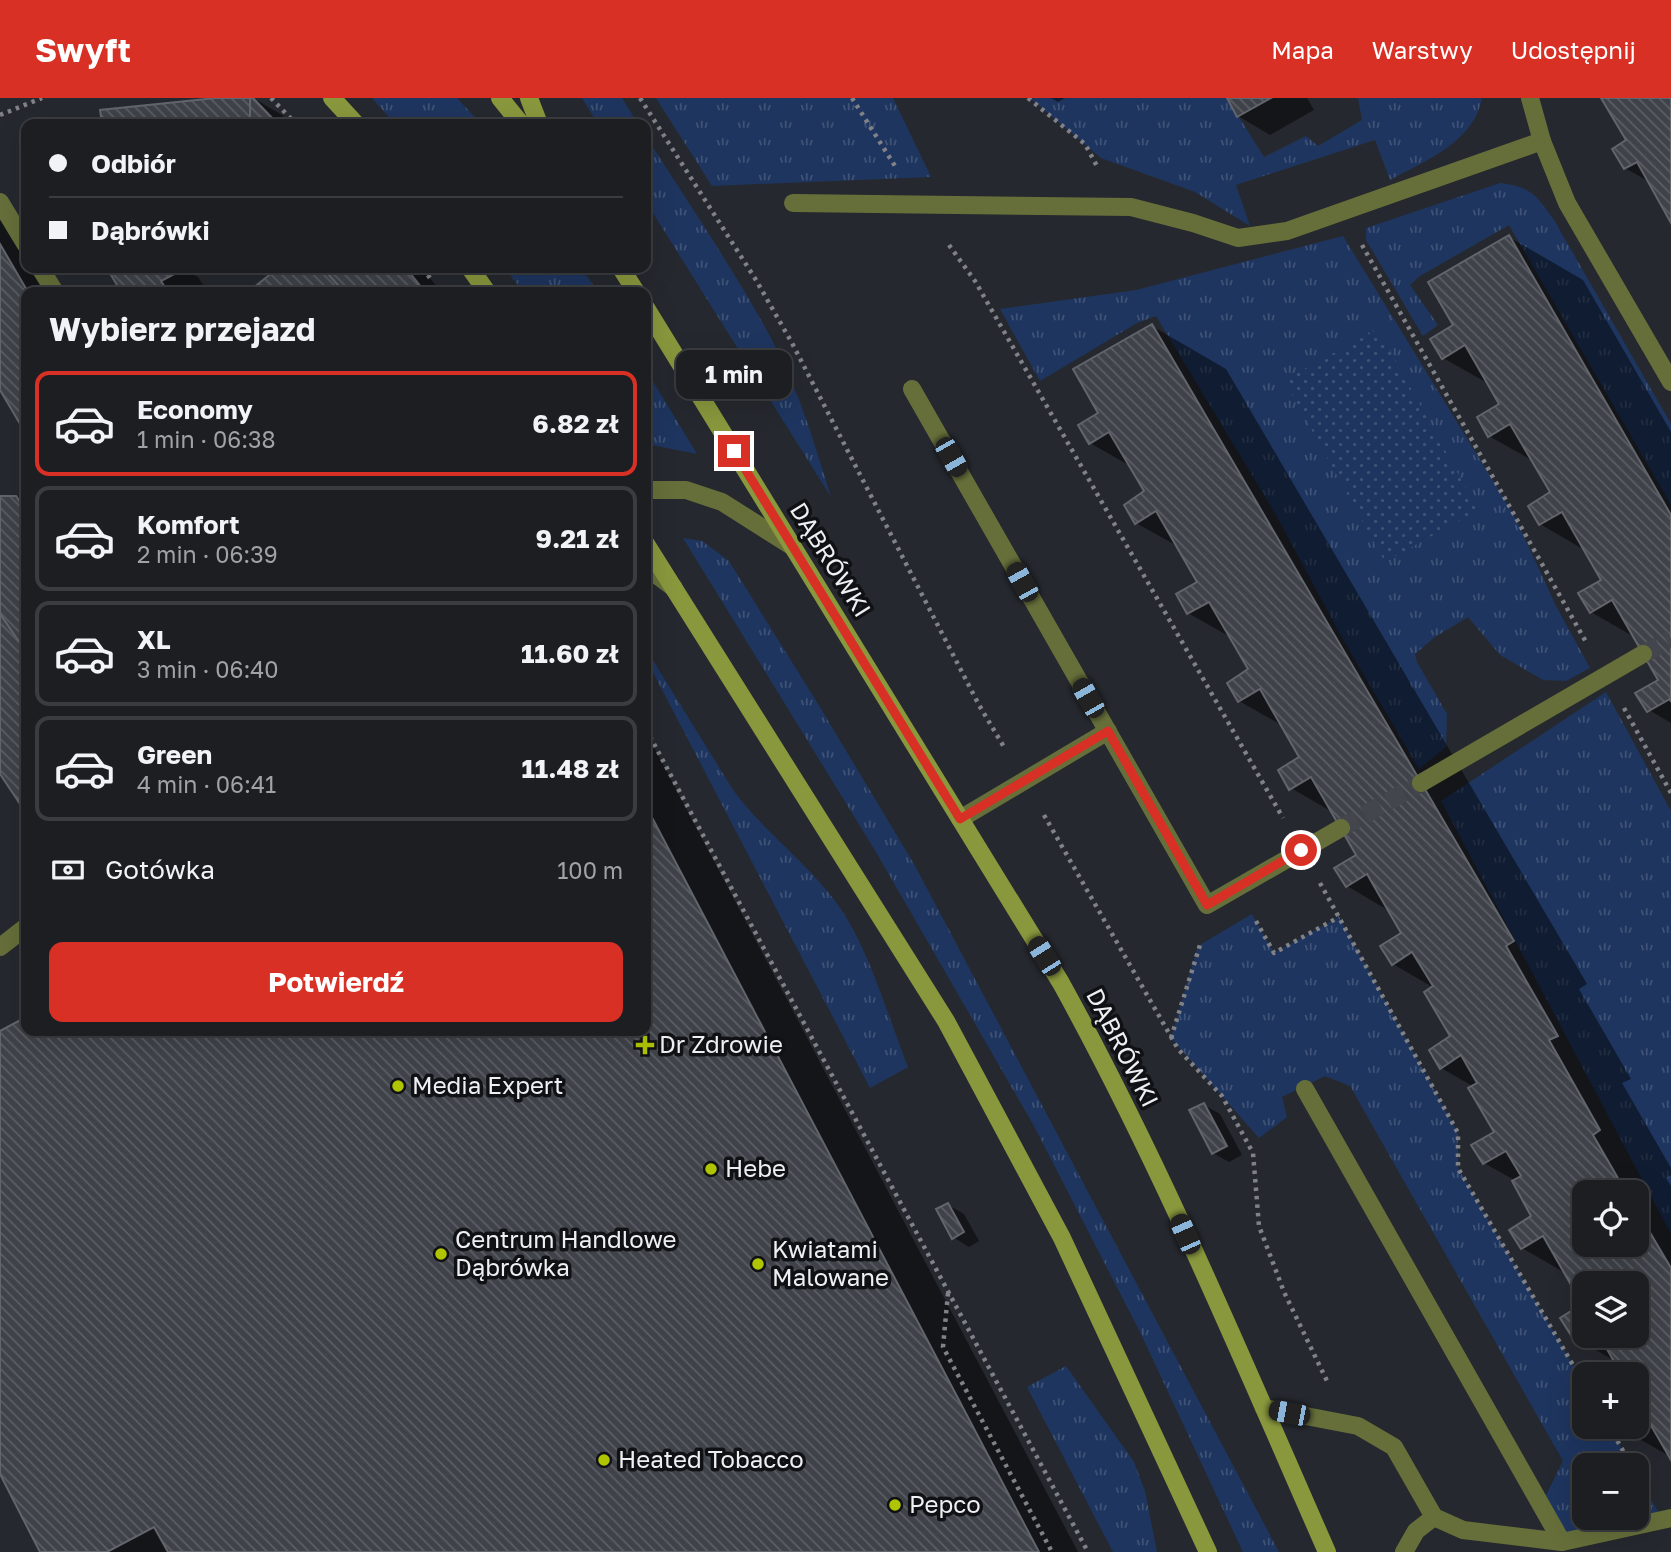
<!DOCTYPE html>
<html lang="pl">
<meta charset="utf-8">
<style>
:root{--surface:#1c1e22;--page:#292b2f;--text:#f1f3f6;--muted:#a0a2a5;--line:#3a3c40;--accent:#d93025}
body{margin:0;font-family:"Golos Text",sans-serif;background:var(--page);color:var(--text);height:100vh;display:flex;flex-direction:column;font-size:26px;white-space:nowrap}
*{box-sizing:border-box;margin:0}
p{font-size:23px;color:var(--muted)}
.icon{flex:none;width:38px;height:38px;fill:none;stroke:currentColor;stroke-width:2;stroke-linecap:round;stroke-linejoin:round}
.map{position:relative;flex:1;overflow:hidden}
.drawer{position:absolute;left:21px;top:189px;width:630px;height:749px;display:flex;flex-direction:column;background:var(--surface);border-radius:14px;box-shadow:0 7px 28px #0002,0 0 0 2px var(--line)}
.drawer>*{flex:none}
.top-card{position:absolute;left:21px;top:21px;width:630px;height:154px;border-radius:14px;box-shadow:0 7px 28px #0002,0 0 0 2px var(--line);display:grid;align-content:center;height:154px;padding:0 28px;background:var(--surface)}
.buttons{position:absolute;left:1572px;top:1082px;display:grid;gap:14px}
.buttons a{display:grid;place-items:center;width:77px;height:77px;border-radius:14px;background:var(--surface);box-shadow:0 7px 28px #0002,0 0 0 2px var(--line);font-size:35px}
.end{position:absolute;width:32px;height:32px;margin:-16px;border:9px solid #d93025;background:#fff;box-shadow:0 0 0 4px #fff}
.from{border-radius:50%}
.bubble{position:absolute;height:49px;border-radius:14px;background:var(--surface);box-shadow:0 7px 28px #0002,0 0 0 2px var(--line);font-size:23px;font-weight:700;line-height:49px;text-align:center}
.car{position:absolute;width:21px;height:42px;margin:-21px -10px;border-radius:9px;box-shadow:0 0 5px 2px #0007;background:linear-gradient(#222 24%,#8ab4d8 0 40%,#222 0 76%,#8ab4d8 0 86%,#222 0)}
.top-card b{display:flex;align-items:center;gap:24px;height:66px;font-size:26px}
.top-card b+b{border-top:2px solid var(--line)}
.top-card i{width:18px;height:18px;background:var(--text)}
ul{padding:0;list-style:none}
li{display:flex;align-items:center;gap:21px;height:105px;margin:0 14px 10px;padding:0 14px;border:4px solid var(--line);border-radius:14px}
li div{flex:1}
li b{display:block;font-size:26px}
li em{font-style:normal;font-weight:700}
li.current{border-color:var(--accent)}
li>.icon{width:63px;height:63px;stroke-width:1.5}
h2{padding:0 28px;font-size:32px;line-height:84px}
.pay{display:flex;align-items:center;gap:18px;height:77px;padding:0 28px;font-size:26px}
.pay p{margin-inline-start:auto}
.primary-button{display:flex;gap:14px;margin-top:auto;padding:14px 28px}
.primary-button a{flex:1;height:80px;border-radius:14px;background:var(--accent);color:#fff;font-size:28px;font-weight:700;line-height:80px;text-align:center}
header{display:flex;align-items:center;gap:42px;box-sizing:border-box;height:98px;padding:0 35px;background:var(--accent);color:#fff}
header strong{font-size:33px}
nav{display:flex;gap:38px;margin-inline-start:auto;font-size:24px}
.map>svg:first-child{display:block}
.grass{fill:url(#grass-tufts)}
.park{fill:url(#park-dots)}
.shadow{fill:#0007;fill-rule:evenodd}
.building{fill:url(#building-back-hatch);stroke:#62656c;stroke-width:2}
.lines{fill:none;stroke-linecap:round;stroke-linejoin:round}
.minor-tunnel{stroke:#43464c;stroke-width:18;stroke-dasharray:18 9;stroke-linecap:butt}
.path{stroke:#808287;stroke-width:4.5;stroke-dasharray:3.5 5;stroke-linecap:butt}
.service{stroke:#666f3a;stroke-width:18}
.minor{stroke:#666f3a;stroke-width:18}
.secondary{stroke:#89973d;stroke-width:18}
.route{stroke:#d93025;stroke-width:9}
.poi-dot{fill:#afc504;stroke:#101114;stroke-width:2.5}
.labels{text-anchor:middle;stroke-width:7;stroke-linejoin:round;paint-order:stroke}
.street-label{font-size:24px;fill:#edeff3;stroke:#101114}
.poi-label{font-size:24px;fill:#edeff3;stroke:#101114;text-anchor:start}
</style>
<header>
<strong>Swyft</strong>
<nav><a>Mapa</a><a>Warstwy</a><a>Udostępnij</a></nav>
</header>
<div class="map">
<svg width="1671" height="1454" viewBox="0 0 1671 1454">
<defs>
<pattern id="grass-tufts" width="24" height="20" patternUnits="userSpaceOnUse" patternTransform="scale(1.75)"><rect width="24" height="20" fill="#1e355f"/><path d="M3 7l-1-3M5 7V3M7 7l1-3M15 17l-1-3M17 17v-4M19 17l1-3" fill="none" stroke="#3f5376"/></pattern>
<pattern id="park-dots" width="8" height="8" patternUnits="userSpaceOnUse" patternTransform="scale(1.75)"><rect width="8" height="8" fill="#1e355f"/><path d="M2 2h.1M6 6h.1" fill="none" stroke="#3f5376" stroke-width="1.8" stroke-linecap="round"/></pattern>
<pattern id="building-back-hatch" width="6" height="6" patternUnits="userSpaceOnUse" patternTransform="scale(1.75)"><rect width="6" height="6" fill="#3f4349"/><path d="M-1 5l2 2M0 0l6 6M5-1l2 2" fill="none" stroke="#5b5e64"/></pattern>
</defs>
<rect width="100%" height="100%" fill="#25282e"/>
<g class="grass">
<polygon points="372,0 457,0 481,26 395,26"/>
<polygon points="582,0 622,0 638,26 598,26"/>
<polygon points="656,0 893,0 931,79 712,88"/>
<path d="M1030,0h197l37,59 42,-21 12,10 44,-26 -4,-22h124c-8,44 -57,63 -92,82l-15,-40 -139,45 14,41 -55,-34 -94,-34z"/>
<path d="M646,38c43,69 91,137 129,210 25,47 40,100 56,151l-185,-295z"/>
<path d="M1500,85c32,4 36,12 54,37l117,204v81l-162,-280 -89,51 -10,9 28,40 -15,11 -57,-96v-12z"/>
<polygon points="1343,138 1514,417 1556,508 1590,570 1566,583 1543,582 1500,557 1468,519 1435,539 1415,556 1417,564 1447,616 1446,649 1419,671 1341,538 1276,417 1156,218 1137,225 1040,283 1000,211 1136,192"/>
<polygon points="505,170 581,170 598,194 523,194"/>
<polygon points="646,272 697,356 646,346"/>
<polygon points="683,440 702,443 729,463 815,601 914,766 1279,1454 1243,1454 1140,1234 1034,1028 876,754"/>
<path d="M646,551l87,141c31,42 75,73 105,115 31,43 50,112 70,162l-38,21 -224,-429z"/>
<polygon points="1606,594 1671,713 1671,1136 1441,703"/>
<polygon points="1252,816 1274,855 1339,819 1458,1035 1458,1070 1584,1286 1584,1328 1609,1328 1631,1367 1584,1367 1584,1419 1636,1419 1636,1376 1663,1422 1562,1444 1541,1407 1563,1363 1350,988 1325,978 1282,999 1287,1019 1259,1040 1171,940 1198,848"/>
<polygon points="1066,1268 1134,1364 1145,1393 1157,1454 1113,1454 1027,1289"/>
</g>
<polygon class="park" points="1378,231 1478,412 1385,464 1284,282"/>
<g class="shadow">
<polygon points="232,0 253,0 282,17 291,26 104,26 102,14"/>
<polygon points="1051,0 1065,0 1058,4"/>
<polygon points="1229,0 1307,0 1314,12 1270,37 1238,18"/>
<polygon points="1603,0 1671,0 1671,121 1651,85 1625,70 1628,43"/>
<polygon points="0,121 26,144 26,170 43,170 57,194 26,194 26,332 0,288"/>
<polygon points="1509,139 1583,182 1671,334 1671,625 1649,612 1660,582 1636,540 1591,514 1603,483 1586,453 1540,426 1552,395 1535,364 1489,338 1501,307 1489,286 1443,260 1455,227"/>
<polygon points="109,170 182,170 198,179 207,193 123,194"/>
<polygon points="280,170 422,170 441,194 251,194"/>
<path d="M1152,228l74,43 361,615 -8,5 52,90 -9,4 49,85v7l-5,3 5,8v271l-42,-24 7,-7v-52l-63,-38 11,-31v30h52v-52l-69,-9 -45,-26 12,-31 -18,-36 -32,-18 13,-31 -23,-45 -33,-19 11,-31 -18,-49 -41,-24 11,-31 -13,-21 -44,-26 -10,-18 21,-13 -24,-42 -43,-25 10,-30 -18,-32 -44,-25 11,-31 -18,-32 -44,-25 11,-31 -20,-35 -43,-24 10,-31 -14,-25 -42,-24 10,-30zM1584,1094h52v52h-52z"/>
<polygon points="0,400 16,400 26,406 26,712 0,673"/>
<polygon points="646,634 1078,1454 42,1454 0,1372 0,935 26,921 26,933 646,933"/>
<polygon points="1204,1007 1220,1016 1242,1057 1229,1064 1213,1055"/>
<polygon points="948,1107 964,1116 979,1143 969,1149 953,1139"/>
</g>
<g class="building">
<polygon points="216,0 250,0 250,26 102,26 100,12"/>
<polygon points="250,0 253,0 278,26 250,26"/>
<polygon points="1227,0 1271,0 1237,19"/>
<polygon points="1601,0 1671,0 1671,125 1637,64 1624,71 1612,51 1626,42"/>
<polygon points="1509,137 1671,417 1671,604 1670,601 1647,614 1635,595 1658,582 1612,502 1590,515 1578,495 1601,482 1562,414 1539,427 1528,408 1550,394 1510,326 1488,339 1477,319 1499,306 1465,247 1442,261 1430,241 1453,227 1428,184"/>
<polygon points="0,146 28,194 26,336 0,292"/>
<polygon points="107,170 173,170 176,175 161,183 168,194 121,194"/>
<polygon points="278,170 323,170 338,187 329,194 248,194"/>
<polygon points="323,170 406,170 425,194 344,194"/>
<polygon points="1152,226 1514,843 1506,848 1558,938 1549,942 1600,1032 1593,1037 1626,1094 1584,1094 1584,1146 1636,1146 1636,1111 1671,1170 1671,1362 1649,1324 1628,1336 1624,1328 1636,1328 1636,1276 1621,1276 1599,1237 1636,1237 1636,1185 1584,1185 1584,1232 1572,1239 1560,1220 1582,1206 1543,1138 1521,1151 1509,1132 1531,1118 1512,1083 1521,1078 1506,1053 1483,1066 1471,1047 1494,1034 1468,990 1477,985 1461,957 1440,971 1429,952 1450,938 1424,894 1433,888 1412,854 1392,867 1380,848 1401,835 1367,776 1346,789 1334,770 1356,757 1311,679 1289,692 1278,672 1299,659 1260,591 1238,604 1227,585 1248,571 1209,504 1187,516 1176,496 1197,484 1156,413 1135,426 1124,407 1144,393 1109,334 1089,346 1078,327 1098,315 1073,271"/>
<polygon points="0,398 16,398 26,413 26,554 0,516"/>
<polygon points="0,516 26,554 26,715 0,676"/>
<polygon points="646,708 1039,1454 168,1454 154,1429 107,1454 40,1454 0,1376 0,933 26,919 26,933 267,933 268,935 272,933 646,933"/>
<polygon points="1204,1005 1227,1048 1212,1056 1189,1012"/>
<polygon points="948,1105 964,1134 952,1141 936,1111"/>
</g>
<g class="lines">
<g class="minor-tunnel">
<polyline points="1643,556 1671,541"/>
<polyline points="1341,730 1421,685"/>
</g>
<g class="path">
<polyline points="271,0 296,26"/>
<polyline points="640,0 756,182 792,245 979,607 1004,649"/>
<polyline points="852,0 895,68"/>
<polyline points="1028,0 1085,46 1098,70"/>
<polyline points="0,17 42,0"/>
<polyline points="949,147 975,183 1283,720"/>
<polyline points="1362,147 1586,544"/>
<polyline points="423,170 432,183"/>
<polyline points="1624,610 1671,695"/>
<polyline points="646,631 1088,1454"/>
<polyline points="1044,717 1178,951 1222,998 1253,1055 1259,1128 1284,1194 1327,1283"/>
<polyline points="1320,785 1458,1035 1458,1070 1584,1286"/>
<polyline points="1256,823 1274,855 1339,819"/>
<polyline points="1171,940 1200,847"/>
<polyline points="948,1195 943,1249 1052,1454"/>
<polyline points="1609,1328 1631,1367"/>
<polyline points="1636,1376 1643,1387"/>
</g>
<g class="service">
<polyline points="0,104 26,147"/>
<polyline points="40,170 55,194"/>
<polyline points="646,392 686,392 722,404 793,449"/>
<polyline points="646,469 674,490"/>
<polyline points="0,849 26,829"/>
<polyline points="1305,991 1562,1444"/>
<polyline points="1264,1310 1358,1328 1394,1349 1434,1419 1463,1432 1562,1444 1671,1420"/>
<polyline points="1404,1454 1416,1433 1434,1419"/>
</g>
<g class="minor">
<polyline points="1530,0 1542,43 1567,105 1671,284"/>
<polyline points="793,105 1131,109 1193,125 1238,140 1287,133 1542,43"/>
<polyline points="912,291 1207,807 1341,730"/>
<polyline points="1421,685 1643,556"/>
<polyline points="960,721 1108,633"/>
</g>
<g class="secondary">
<polyline points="332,0 356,26"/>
<polyline points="500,0 521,26"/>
<polyline points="529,0 539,26"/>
<polyline points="470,170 487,194"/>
<polyline points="621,170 636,194"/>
<path d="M646,210l415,675c101,183 182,378 266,569"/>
<polyline points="646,446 946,923 1062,1140 1208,1454"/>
</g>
</g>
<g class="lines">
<polyline class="route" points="734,353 960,721 1108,633 1207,807 1301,752"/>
</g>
<g class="poi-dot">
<path d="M641.5 936.5h7v7h7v7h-7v7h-7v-7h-7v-7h7z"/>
<circle cx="398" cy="988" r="7"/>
<circle cx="711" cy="1071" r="7"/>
<circle cx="441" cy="1156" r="7"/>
<circle cx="758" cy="1166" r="7"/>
<circle cx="604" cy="1362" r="7"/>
<circle cx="895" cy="1407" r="7"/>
</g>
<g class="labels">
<g class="street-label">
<text transform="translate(830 462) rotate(58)" y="8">DĄBRÓWKI</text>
<text transform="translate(1122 950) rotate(63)" y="8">DĄBRÓWKI</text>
</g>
<g class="poi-label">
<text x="659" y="955">Dr Zdrowie</text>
<text x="412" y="996">Media Expert</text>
<text x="725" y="1079">Hebe</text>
<text x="455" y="1150">Centrum Handlowe<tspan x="455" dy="28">Dąbrówka</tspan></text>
<text x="772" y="1160">Kwiatami<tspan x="772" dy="28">Malowane</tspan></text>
<text x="618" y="1370">Heated Tobacco</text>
<text x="909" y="1415">Pepco</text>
</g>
</g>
</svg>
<div class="buttons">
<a><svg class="icon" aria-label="locate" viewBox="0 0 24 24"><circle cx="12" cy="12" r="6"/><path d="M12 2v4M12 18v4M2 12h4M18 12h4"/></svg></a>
<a><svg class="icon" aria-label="layers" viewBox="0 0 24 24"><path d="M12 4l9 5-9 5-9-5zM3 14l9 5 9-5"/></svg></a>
<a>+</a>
<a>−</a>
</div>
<i class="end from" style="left:1301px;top:752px"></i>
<i class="end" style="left:734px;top:353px"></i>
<div class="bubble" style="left:676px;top:252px;width:116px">1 min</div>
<i class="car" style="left:951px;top:359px;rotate:150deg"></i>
<i class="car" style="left:1022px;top:484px;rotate:331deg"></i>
<i class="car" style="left:1088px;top:600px;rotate:330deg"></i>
<i class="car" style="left:1044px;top:858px;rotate:328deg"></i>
<i class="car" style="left:1185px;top:1136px;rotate:336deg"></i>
<i class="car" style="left:1289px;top:1315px;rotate:281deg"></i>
<div class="top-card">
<b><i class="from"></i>Odbiór</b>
<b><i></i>Dąbrówki</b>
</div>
<section class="drawer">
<h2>Wybierz przejazd</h2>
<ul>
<li class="current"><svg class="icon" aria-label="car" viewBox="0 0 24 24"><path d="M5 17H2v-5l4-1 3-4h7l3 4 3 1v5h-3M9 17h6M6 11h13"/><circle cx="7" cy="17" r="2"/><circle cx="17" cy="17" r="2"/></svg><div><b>Economy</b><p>1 min · 06:38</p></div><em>6.82 zł</em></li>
<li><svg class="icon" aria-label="car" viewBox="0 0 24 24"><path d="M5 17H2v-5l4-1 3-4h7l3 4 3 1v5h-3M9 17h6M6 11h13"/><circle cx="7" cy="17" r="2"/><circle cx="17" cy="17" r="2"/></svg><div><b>Komfort</b><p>2 min · 06:39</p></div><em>9.21 zł</em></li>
<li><svg class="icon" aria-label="car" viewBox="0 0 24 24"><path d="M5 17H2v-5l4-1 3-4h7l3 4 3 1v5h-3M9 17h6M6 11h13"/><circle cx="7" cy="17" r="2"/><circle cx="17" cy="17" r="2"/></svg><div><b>XL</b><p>3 min · 06:40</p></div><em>11.60 zł</em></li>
<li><svg class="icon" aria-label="car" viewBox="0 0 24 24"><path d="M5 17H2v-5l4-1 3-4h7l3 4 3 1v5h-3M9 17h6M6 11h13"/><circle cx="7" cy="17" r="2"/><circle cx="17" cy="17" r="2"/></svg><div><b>Green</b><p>4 min · 06:41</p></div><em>11.48 zł</em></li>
</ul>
<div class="pay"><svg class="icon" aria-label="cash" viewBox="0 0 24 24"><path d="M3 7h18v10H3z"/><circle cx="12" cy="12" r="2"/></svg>Gotówka<p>100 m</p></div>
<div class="primary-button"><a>Potwierdź</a></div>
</section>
</div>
